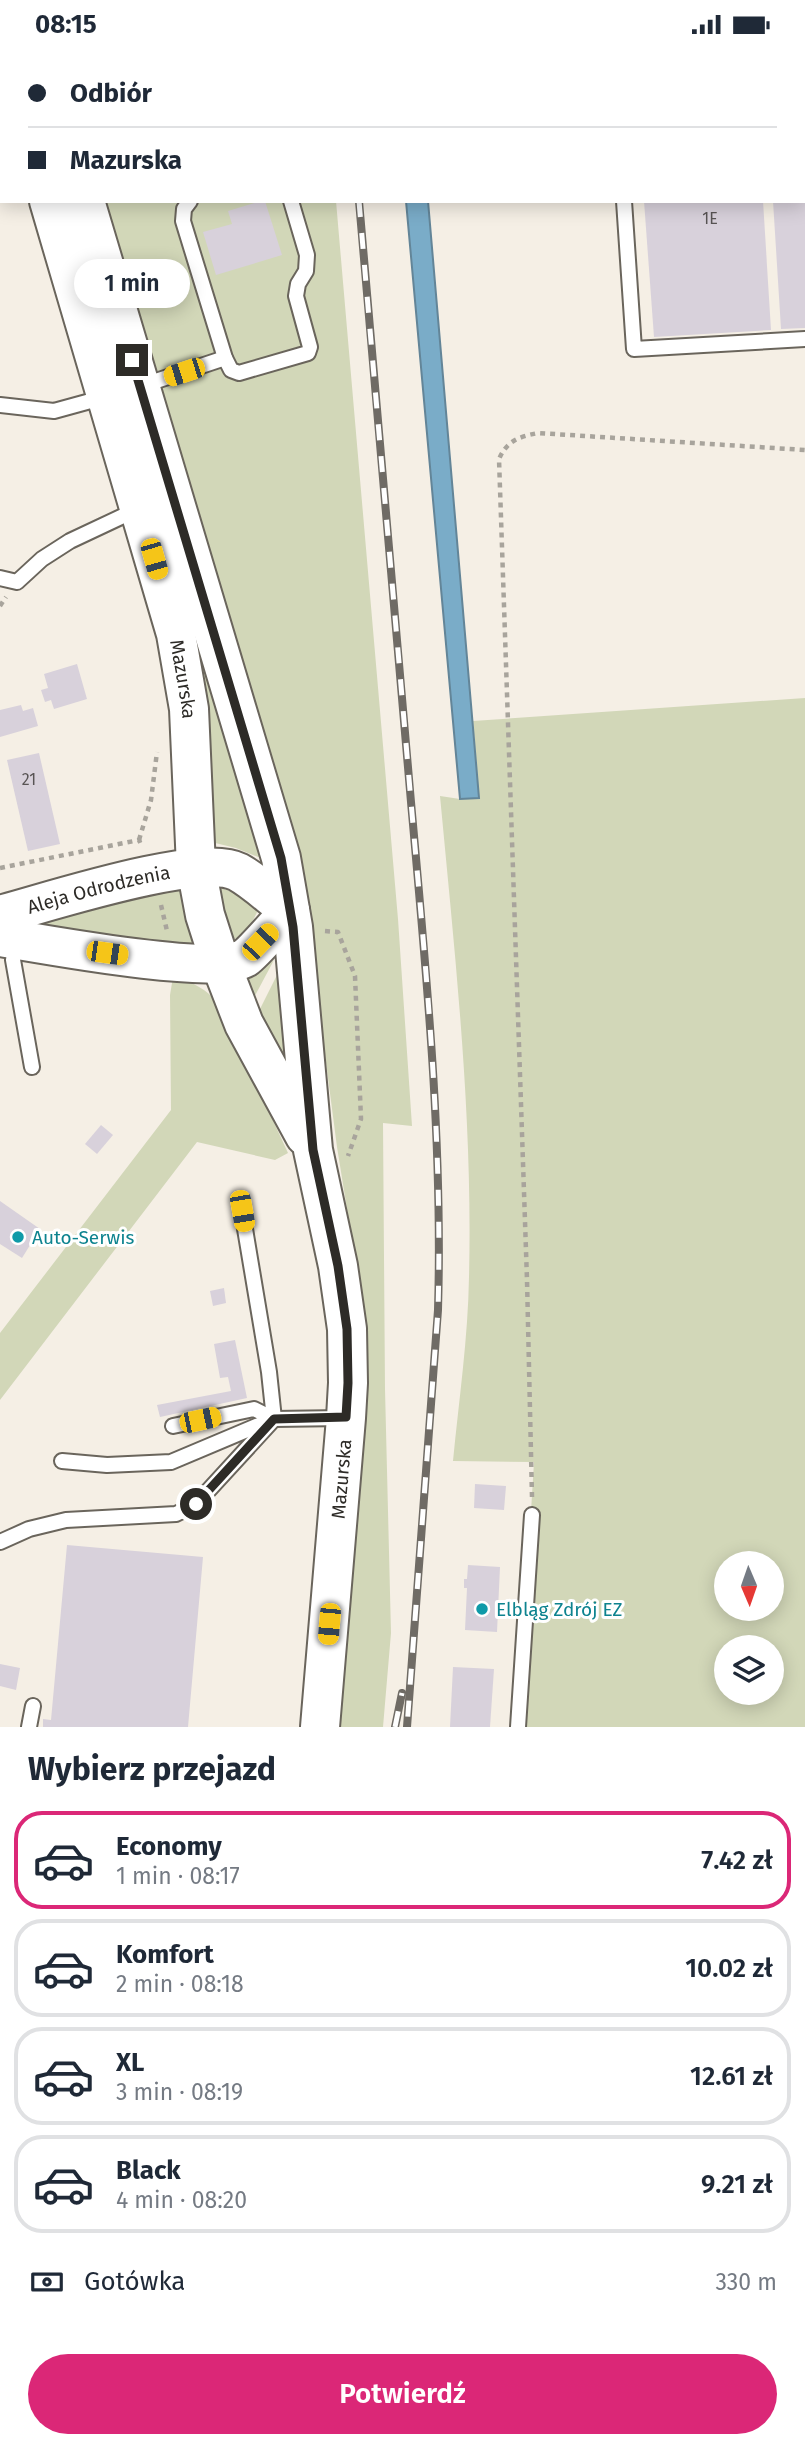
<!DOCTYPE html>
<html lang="pl">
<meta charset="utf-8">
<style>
:root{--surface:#fff;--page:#f6f6f7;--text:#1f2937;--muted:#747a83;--line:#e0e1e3;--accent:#db2777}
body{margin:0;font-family:"Fira Sans",sans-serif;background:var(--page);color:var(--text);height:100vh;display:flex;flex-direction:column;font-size:26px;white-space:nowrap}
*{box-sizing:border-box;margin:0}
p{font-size:23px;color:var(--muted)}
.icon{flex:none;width:38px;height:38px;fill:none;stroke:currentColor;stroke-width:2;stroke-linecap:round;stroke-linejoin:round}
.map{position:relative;height:1678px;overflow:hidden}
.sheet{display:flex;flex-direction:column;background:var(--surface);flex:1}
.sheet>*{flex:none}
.guide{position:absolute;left:0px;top:0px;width:805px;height:154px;box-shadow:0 4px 18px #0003;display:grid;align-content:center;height:154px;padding:0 28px;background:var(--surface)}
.needle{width:46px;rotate:178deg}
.tools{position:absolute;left:714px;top:1502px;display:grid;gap:14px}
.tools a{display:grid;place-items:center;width:70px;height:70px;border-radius:50%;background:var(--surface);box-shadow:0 4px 18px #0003;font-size:35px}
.end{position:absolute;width:32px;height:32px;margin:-16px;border:9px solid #2d2b27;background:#fff;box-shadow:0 0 0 4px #fff}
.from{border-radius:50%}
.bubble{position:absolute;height:49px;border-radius:24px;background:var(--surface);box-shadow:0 4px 18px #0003;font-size:23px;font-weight:600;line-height:49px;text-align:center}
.car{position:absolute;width:21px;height:42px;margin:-21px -10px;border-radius:9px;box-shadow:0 0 5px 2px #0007;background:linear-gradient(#f5c518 24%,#345 0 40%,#f5c518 0 76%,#345 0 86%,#f5c518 0)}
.guide b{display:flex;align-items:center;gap:24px;height:66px;font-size:26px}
.guide b+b{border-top:2px solid var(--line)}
.guide i{width:18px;height:18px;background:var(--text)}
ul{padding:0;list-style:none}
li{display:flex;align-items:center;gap:21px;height:98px;margin:0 14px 10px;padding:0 14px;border:4px solid var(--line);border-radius:28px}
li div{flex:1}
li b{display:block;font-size:26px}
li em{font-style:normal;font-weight:600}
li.selected{border-color:var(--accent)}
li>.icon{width:63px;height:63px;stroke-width:1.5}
h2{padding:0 28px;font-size:32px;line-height:84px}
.pay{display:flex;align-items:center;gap:18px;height:77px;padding:0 28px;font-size:26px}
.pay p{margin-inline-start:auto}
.action{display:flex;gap:14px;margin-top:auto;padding:14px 28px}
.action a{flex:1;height:80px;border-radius:42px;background:var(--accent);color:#fff;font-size:28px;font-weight:600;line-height:80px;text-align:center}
.status{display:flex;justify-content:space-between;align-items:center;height:49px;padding:0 35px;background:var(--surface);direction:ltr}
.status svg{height:19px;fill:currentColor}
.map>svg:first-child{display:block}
.green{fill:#d2d7b8;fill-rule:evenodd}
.water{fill:#7aacc8;stroke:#638598;stroke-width:2}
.building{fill:#d8d1db}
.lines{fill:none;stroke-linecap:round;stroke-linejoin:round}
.lane-casing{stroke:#6a655c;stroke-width:18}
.secondary-casing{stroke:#6a655c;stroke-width:42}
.path{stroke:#a8a49c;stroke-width:4.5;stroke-dasharray:5 5;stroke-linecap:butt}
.lane{stroke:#fff;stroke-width:14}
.secondary{stroke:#fff;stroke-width:38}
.rail-casing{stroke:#6f6b65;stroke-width:8}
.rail{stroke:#fff;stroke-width:5;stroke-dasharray:16;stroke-linecap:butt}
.route{stroke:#2d2b27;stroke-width:9}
.culture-dot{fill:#0f9aa8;stroke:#fff;stroke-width:2.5}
.labels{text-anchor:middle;stroke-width:6;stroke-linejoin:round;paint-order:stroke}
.number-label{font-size:16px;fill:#585454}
.street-label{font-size:19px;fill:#2d2b27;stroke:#fff}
.culture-label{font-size:19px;fill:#0d838f;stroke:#fff;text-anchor:start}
</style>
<div class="status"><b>08:15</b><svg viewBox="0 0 49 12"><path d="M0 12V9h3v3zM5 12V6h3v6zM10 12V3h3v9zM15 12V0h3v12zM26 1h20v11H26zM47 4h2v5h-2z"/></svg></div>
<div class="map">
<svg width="805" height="1678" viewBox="0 0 805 1678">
<rect width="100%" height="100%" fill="#f5efe5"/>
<g class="green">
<polygon points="99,152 336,152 398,870 412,1077 383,1074 385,1340 391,1584 383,1678 335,1678 352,1191 337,1098 312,906"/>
<polygon points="132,379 263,810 236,799 211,793"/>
<path d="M805,649v1029h-287l16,-265 -81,-1c6,-61 15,-123 16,-184 4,-161 -14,-321 -29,-481l20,3 19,-1 -6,-77zM726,1514h46v45h-46zM726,1598h46v45h-46z"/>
<polygon points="185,834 201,902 13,871"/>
<path d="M217,837l27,11 14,13c-5,12 -14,25 -26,30z"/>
<polygon points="285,910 303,1048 257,966"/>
<polygon points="274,911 251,954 246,931"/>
<path d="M173,928c20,4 34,13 47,28l68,148 -13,7 -78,-18 -197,258v-67l171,-223 -1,-115z"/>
</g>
<polygon class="water" points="406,152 428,152 479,749 460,750"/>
<g class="building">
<polygon points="261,152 265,152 282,206 216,226 203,183 232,175 228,162"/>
<polygon points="644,152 763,152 771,281 654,288"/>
<polygon points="773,152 805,152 805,279 781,280"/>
<polygon points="77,615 87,650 54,660 51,651 45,653 41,641 48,639 44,625"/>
<polygon points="21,656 23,662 33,659 38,677 0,688 0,661"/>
<polygon points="39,704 60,795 28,802 7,711"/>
<polygon points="101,1076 113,1086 97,1105 85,1095"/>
<polygon points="0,1152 40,1180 22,1209 0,1195"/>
<polygon points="224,1239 226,1254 213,1257 210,1242"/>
<polygon points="235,1291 247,1349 160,1368 157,1356 231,1342 228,1328 220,1329 214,1295"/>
<polygon points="475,1435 506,1437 504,1461 474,1459"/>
<polygon points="67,1496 203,1508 188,1678 43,1678 43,1670 51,1671"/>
<polygon points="468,1516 500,1518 497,1583 465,1581 467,1539 464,1539 464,1530 467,1530"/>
<polygon points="0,1615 20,1619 16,1641 0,1637"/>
<polygon points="453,1618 494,1620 490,1678 450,1678"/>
</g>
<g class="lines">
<defs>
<g id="lane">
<polyline points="558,0 558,2"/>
<polyline points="83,2 88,0"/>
<polyline points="803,16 805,16"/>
<polyline points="803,80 805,80"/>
<polyline points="190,152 184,160 183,172 225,309 231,321 239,324 308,304 310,298 296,247 298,235 306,222 307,206 291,152"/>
<polyline points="624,152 634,300 805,290"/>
<polyline points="141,337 225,309"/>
<polyline points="0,356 54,362 105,348"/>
<polyline points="0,529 17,533 42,510 70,492 138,460"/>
<polyline points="16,892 13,911 32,1018"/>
<polyline points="242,1162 269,1323 274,1370 344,1369"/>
<polyline points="173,1377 254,1360 274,1370"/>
<polyline points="62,1412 107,1416 171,1413 266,1373"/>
<polyline points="0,1493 29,1480 66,1471 176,1465 196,1455 274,1370"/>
<polyline points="29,1678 33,1657"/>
<polyline points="518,1678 532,1466"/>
</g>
<g id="secondary">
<polyline points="4,0 5,2"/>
<polyline points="41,0 41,2"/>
<path id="s1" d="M49,152l127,433 13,75 7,158 9,48 15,47 24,62 61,112"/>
<polyline points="85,152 281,809 293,878 313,1101 338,1217 347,1280 348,1334 346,1369 320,1678"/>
<path id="s2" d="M0,866c46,-12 200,-63 238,-43 18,10 35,27 52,39"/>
<path d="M0,888c43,7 213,39 245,21 9,-6 35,-37 45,-47"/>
</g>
</defs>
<use href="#lane" class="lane-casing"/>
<use href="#secondary" class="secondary-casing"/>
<g class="path">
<polyline points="0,61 2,68"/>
<polyline points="0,557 6,548"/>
<polyline points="139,791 151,751 157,703"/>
<polyline points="0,819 139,791 142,798"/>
<polyline points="161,856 167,882"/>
<polyline points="325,882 338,883 355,927 361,1070 348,1107"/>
<path d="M532,1448l-5,-217 -28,-821c8,-18 19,-22 39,-26l267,17"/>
</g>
<use href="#lane" class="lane"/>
<use href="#secondary" class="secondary"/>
<defs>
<g id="rail">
<polyline points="345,0 345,2"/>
<path d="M359,152c17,201 35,401 52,601 15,169 32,338 27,508l-31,417"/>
<polyline points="395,1678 402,1644"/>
</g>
</defs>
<use href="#rail" class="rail-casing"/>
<use href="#rail" class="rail"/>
</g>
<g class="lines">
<polyline class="route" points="132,311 281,809 293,878 313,1101 338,1217 347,1280 348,1334 346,1368 274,1370 196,1455"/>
</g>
<g class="culture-dot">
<circle cx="18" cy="1188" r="7"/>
<circle cx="482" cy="1560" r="7"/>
</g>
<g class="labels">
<g class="number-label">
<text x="710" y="175">1E</text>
<text x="29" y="736">21</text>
</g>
<g class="street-label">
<text dy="7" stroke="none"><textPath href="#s1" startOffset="497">Mazurska</textPath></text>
<text dy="7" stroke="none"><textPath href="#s2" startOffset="102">Aleja Odrodzenia</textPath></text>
<text transform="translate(341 1430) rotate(-85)" y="7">Mazurska</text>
</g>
<g class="culture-label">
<text x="32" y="1195">Auto-Serwis</text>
<text x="496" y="1567">Elbląg Zdrój EZ</text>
</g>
</g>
</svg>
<div class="tools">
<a><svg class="needle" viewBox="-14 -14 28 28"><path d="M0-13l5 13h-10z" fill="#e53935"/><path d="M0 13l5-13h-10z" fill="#747a83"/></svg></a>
<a><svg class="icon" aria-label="layers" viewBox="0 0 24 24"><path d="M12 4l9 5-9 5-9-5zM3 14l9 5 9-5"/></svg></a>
</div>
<i class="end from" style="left:196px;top:1455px"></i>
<i class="end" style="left:132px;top:311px"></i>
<div class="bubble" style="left:74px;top:210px;width:116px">1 min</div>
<i class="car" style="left:184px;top:323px;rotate:252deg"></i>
<i class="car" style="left:154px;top:510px;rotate:164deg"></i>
<i class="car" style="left:260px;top:893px;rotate:44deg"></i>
<i class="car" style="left:107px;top:904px;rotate:98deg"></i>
<i class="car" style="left:242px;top:1162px;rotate:170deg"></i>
<i class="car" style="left:200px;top:1371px;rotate:78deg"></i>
<i class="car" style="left:329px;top:1575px;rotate:185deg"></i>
<div class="guide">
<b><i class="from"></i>Odbiór</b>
<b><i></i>Mazurska</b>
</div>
</div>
<section class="sheet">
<h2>Wybierz przejazd</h2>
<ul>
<li class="selected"><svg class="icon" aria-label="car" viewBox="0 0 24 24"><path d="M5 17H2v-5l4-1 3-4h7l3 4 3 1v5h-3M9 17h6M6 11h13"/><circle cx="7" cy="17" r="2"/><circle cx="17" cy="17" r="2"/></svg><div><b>Economy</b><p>1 min · 08:17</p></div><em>7.42 zł</em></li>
<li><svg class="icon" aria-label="car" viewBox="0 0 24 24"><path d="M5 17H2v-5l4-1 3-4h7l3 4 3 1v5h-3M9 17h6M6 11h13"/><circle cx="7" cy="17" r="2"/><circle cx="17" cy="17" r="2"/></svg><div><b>Komfort</b><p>2 min · 08:18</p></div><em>10.02 zł</em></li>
<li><svg class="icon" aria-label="car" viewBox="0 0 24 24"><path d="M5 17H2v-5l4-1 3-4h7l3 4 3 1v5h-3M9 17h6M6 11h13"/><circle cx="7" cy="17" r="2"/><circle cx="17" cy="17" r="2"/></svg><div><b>XL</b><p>3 min · 08:19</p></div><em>12.61 zł</em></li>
<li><svg class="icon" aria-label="car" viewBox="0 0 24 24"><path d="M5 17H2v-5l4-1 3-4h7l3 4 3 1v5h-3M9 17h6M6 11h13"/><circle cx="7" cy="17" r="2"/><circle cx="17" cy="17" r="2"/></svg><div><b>Black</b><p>4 min · 08:20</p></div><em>9.21 zł</em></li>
</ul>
<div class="pay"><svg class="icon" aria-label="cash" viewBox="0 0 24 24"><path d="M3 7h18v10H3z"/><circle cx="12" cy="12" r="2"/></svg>Gotówka<p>330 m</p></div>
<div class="action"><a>Potwierdź</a></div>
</section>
